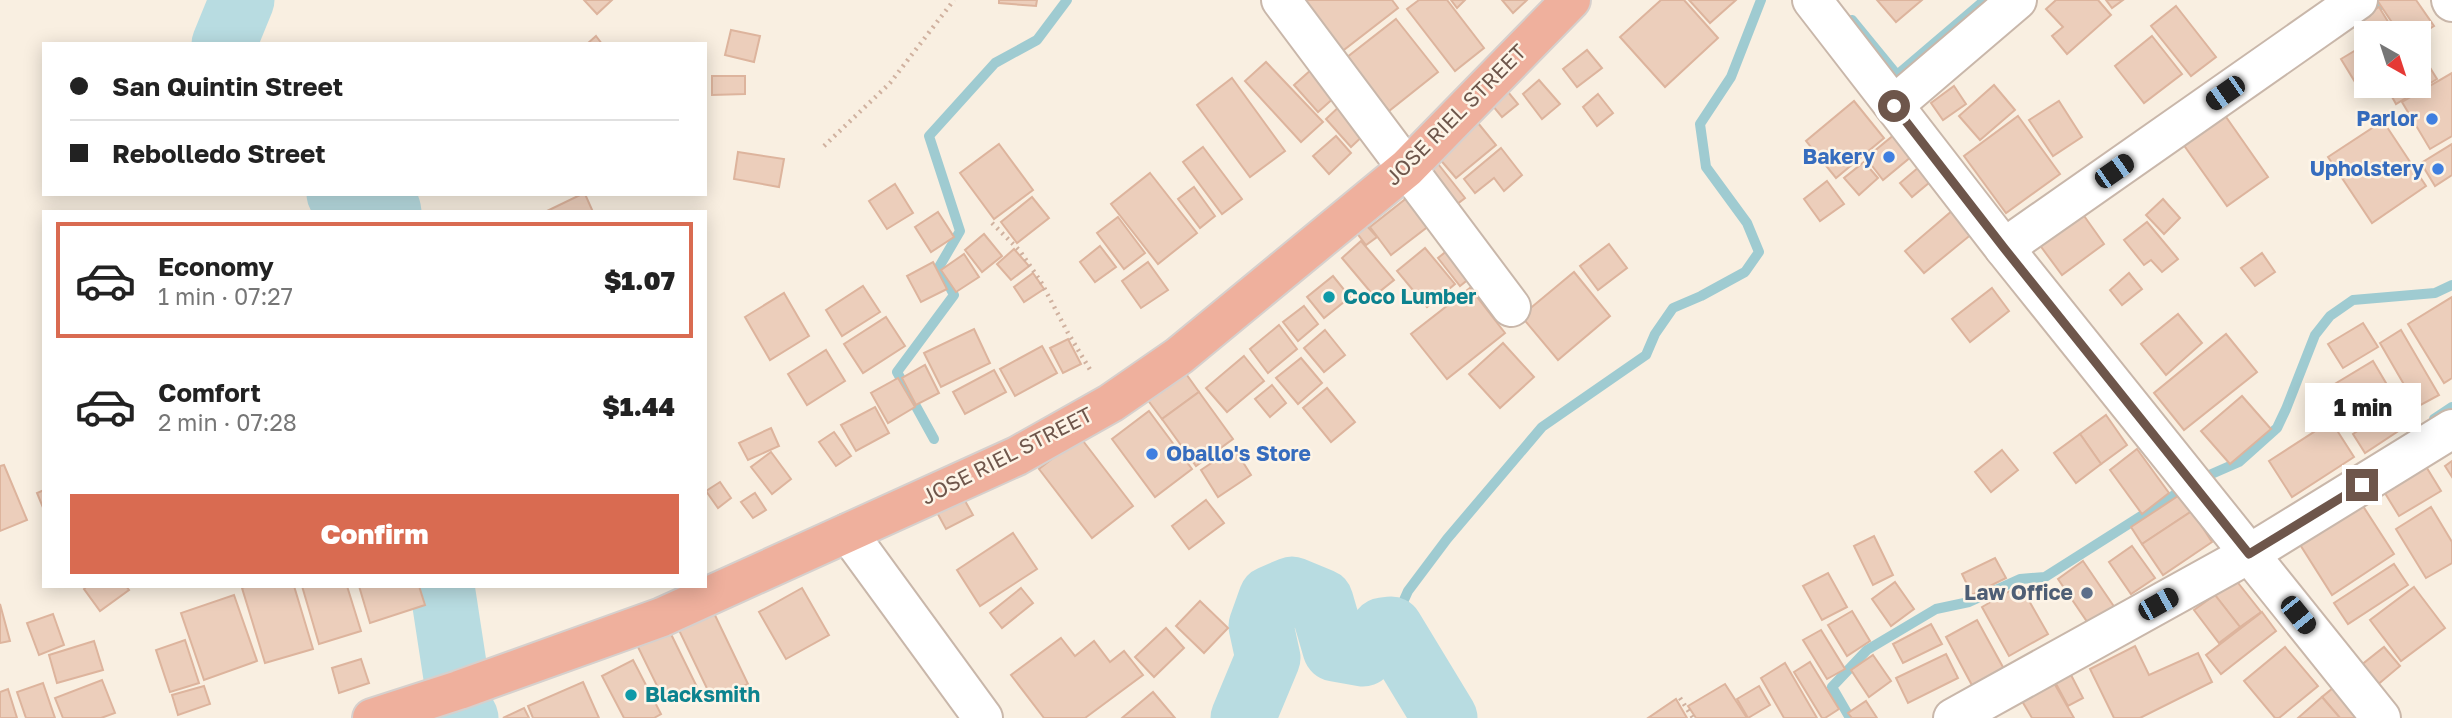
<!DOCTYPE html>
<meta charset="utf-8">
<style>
:root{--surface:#fff;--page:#f2f2f2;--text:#222;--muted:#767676;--line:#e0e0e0;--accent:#d96b51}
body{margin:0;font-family:"Golos Text",sans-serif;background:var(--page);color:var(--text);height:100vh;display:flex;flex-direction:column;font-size:26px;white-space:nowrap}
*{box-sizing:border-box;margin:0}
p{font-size:23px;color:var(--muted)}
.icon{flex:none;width:38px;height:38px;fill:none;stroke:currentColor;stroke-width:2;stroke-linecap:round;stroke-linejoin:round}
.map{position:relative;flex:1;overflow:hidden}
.sheet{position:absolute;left:42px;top:210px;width:665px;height:378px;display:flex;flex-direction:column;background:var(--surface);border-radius:0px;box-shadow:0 4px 18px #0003}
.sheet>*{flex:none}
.guide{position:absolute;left:42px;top:42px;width:665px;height:154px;border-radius:0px;box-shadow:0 4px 18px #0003;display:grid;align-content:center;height:154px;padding:0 28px;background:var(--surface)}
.needle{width:46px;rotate:141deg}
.fabs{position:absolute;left:2354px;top:21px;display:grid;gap:14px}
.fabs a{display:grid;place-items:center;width:77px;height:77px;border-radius:0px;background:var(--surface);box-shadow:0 4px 18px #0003;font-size:35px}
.end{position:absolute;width:32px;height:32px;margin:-16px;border:9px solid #6e564b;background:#fff;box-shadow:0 0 0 4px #fff}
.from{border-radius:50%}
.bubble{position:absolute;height:49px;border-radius:0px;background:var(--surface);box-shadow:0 4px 18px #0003;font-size:23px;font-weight:800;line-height:49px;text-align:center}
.car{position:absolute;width:21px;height:42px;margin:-21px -10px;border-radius:9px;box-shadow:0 0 5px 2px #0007;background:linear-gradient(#222 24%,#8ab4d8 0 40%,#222 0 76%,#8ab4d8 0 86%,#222 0)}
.guide b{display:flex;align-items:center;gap:24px;height:66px;font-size:26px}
.guide b+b{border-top:2px solid var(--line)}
.guide i{width:18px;height:18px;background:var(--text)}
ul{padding:12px 0 0;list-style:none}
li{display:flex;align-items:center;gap:21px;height:116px;margin:0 14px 10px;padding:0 14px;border:4px solid transparent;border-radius:0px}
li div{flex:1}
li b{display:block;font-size:26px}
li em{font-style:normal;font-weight:800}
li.on{border-color:var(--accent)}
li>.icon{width:63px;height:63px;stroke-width:1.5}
.action{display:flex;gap:14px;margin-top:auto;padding:14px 28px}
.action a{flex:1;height:80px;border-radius:0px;background:var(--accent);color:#fff;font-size:28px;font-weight:800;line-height:80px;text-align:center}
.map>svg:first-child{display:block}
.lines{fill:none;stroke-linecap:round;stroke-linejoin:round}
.stream{stroke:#9fcbd1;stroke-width:10}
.river{stroke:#b8dce1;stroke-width:65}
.building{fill:#eccebb;stroke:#ddb49d;stroke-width:2}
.minor-casing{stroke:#c9b7aa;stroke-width:42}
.highway-casing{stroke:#d6d0cd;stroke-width:42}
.path{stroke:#d0b19f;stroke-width:4.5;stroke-dasharray:2 5;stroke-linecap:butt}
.minor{stroke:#fff;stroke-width:38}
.highway{stroke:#efb09d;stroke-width:38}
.route{stroke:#6e564b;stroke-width:9}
.shop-dot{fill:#3f7fe0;stroke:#fdf4e7;stroke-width:2.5}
.culture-dot{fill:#0f9aa8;stroke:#fdf4e7;stroke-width:2.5}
.service-dot{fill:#5c6f8a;stroke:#fdf4e7;stroke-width:2.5}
.labels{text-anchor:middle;stroke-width:5;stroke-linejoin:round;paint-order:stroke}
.street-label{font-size:21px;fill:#6e564b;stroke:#fdf4e7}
.shop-label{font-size:21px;font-weight:bold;fill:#366cbe;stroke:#fdf4e7;text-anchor:end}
.culture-label{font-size:21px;font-weight:bold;fill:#0d838f;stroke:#fdf4e7;text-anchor:start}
.service-label{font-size:21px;font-weight:bold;fill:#4e5e75;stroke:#fdf4e7;text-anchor:end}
</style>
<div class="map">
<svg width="2452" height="718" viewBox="0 0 2452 718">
<rect width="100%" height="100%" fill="#f9efe1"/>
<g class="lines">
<g class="stream">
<polyline points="2364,16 2388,0"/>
<polyline points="1852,20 1897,75 1985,0"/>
<polyline points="2434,419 2452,407"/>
<polyline points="934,439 897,372 954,295 939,267 960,231 929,136 995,63 1037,40 1067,0"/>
<polyline points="2202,471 2207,476 2239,462 2277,428 2286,409 2315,335 2330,316 2353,300 2435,293 2452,285"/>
<polyline points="1391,629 1408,591 1447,539 1542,427 1646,355 1655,334 1673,308 1701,296 1745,272 1759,252 1747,223 1706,167 1700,124 1731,77 1761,0"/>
<polyline points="1850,718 1832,687 1867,650 1936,609 1969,602 2020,579 2045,577 2179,492 2174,485"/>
</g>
<g class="river">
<polyline points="224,44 242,0"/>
<polyline points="339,194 388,208 389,212"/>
<polyline points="442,586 461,710 466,718"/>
<polyline points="1243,718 1268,658 1261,626 1271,598 1292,589 1321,601 1335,649 1363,654 1383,630 1391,629 1445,718"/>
</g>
</g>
<g class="building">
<polygon points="584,0 612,0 597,14"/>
<polygon points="999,0 1037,0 1036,6 999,3"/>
<polygon points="1295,0 1392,0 1398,8 1336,56"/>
<polygon points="1419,0 1447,0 1484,48 1455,71 1407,9"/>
<polygon points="1451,0 1465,0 1457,8"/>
<polygon points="1502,0 1527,0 1513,13"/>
<polygon points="1661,0 1684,0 1718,38 1665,87 1620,37"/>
<polygon points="1689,0 1736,0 1710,23"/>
<polygon points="1877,0 1922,0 1896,22"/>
<polygon points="2056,0 2098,0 2111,15 2067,54 2052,36 2063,27 2046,9"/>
<polygon points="2106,0 2123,0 2112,8"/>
<polygon points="2377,0 2416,0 2434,26 2418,36 2418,33 2399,33"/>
<polygon points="2176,6 2216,57 2191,76 2151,26"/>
<polygon points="2379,7 2395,33 2366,33 2358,20"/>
<polygon points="1396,19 1438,72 1389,111 1346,58"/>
<polygon points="731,30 760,36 754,62 725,55"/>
<polygon points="596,36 602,44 587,44"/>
<polygon points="2152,36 2182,74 2144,103 2115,66"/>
<polygon points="2366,44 2366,75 2355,82 2341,59"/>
<polygon points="1587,50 1602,68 1577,87 1563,69"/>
<polygon points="2424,58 2437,79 2396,104 2386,86 2418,86 2418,61"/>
<polygon points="1266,62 1323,122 1301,142 1245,81"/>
<polygon points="1312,69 1336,96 1318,112 1294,85"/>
<polygon points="2452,73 2452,136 2430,149 2402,102"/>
<polygon points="712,76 745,76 745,94 712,95"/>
<polygon points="1232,78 1285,151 1250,177 1197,105"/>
<polygon points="1539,80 1560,104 1542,119 1523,94"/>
<polygon points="1994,85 2015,110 1980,140 1959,116"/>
<polygon points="1954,86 1966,104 1943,120 1931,103"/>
<polygon points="1508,92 1518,104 1502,117 1492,105"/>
<polygon points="1598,94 1613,113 1597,126 1583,107"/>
<polygon points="1854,101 1884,138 1836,178 1806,141"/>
<polygon points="2059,101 2082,137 2053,156 2029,120"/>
<polygon points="1343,103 1368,131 1351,147 1326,119"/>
<polygon points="2224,114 2268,177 2227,206 2183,144"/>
<polygon points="2018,116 2060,174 2006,213 1964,156"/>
<polygon points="2383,121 2426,186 2372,223 2328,157"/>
<polygon points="1478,123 1496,145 1456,178 1438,157"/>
<polygon points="1895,134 1912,156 1883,180 1866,158"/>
<polygon points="1336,136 1351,153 1329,174 1313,156"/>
<polygon points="999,144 1033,190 994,219 960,173"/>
<polygon points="2452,144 2452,175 2435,186 2421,163"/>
<polygon points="1203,147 1242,199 1222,214 1183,162"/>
<polygon points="1501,148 1522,175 1504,191 1494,178 1475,193 1464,179"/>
<polygon points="738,152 784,159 779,187 734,179"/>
<polygon points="1435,160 1465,198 1452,208 1422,170"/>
<polygon points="1864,162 1878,178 1859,195 1844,178"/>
<polygon points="1919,167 1930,182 1912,197 1900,183"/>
<polygon points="1150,173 1197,233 1158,264 1111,204"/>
<polygon points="1827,181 1844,204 1820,221 1804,199"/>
<polygon points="895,184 913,213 887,229 869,201"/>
<polygon points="1194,187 1215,216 1200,228 1178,199"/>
<polygon points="582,194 585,194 593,212 545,212"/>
<polygon points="1032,197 1049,218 1017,243 1001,222"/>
<polygon points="1408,197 1430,225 1391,255 1370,227"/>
<polygon points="2163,199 2180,218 2164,234 2146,215"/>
<polygon points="1953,210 1973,233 1924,273 1905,251"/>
<polygon points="938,212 954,237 931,252 915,227"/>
<polygon points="2082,213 2104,244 2062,275 2039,244"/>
<polygon points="1118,217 1145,253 1124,269 1097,233"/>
<polygon points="2147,222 2178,259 2162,272 2151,260 2144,265 2124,240"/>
<polygon points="1366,225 1377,237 1366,245 1356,232"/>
<polygon points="984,234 1002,256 982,272 965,250"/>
<polygon points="1361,241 1394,280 1374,296 1342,258"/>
<polygon points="1609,244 1627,268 1598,290 1580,266"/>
<polygon points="1454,245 1476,273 1460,286 1438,258"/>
<polygon points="1100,246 1116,267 1095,282 1080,262"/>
<polygon points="1425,248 1455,284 1427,307 1397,271"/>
<polygon points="1014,249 1029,266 1011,280 997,264"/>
<polygon points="2262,253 2275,272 2255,286 2241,268"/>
<polygon points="964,254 979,277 956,292 941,270"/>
<polygon points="933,262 947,289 921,302 907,276"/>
<polygon points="1148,262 1168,290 1141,308 1122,281"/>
<polygon points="1574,272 1610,316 1558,360 1521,316"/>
<polygon points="1033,273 1044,289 1024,302 1014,287"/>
<polygon points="2129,273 2142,289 2122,305 2110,290"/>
<polygon points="1333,276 1350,297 1324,318 1307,297"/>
<polygon points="863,286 880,312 842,336 826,310"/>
<polygon points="1470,288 1505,333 1447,379 1411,334"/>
<polygon points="1992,288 2009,311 1970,342 1952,319"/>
<polygon points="784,293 809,336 770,360 745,317"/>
<polygon points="2452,297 2452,378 2444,383 2408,324"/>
<polygon points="1304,306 1318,324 1298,341 1283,322"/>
<polygon points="2178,314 2202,343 2166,375 2141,344"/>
<polygon points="886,317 905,346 863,373 844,344"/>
<polygon points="2363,323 2378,347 2343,368 2328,344"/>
<polygon points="1279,325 1297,349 1268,373 1250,349"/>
<polygon points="974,329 990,363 941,387 924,353"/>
<polygon points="1325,330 1345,355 1324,372 1304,348"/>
<polygon points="2401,330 2439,395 2417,407 2380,343"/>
<polygon points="2226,334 2257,372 2184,430 2154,393"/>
<polygon points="1068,339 1081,364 1063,373 1050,348"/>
<polygon points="1503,343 1534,377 1500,408 1469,374"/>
<polygon points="1042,346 1057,373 1015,396 1000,369"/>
<polygon points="826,350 845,381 807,405 788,374"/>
<polygon points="1244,356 1264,381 1227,412 1206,388"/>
<polygon points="1301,358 1322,383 1298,404 1276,378"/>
<polygon points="2373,361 2396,400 2346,430 2323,391"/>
<polygon points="925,365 939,393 916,405 902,378"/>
<polygon points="994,370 1006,392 965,414 953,392"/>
<polygon points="1184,371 1199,392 1162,419 1147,399"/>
<polygon points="898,378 915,407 888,423 871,393"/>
<polygon points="1272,385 1286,403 1270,417 1255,399"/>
<polygon points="1327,388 1355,422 1331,442 1303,408"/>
<polygon points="1199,392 1233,439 1196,466 1162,419"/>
<polygon points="2242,396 2271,429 2230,464 2201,431"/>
<polygon points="875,407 889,433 856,451 841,425"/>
<polygon points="2393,408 2406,426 2365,453 2353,434"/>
<polygon points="1149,411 1192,469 1155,497 1112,439"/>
<polygon points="2106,415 2127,445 2101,464 2080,434"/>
<polygon points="2331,421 2354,457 2292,497 2269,461"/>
<polygon points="771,428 779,446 748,460 739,443"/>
<polygon points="834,432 851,456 836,466 819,442"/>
<polygon points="2080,434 2101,464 2076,483 2054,453"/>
<polygon points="1080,437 1133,506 1092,538 1039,469"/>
<polygon points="1234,448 1251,475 1218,497 1201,470"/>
<polygon points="2137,449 2169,493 2142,514 2110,470"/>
<polygon points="2002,450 2018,470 1991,492 1975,472"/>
<polygon points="771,452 791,479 772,494 751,467"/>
<polygon points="2422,460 2441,491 2399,516 2380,485"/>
<polygon points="2452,461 2452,477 2445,466"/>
<polygon points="4,465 27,520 0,531 0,466"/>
<polygon points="720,482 731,498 718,508 706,491"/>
<polygon points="44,490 44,510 37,493"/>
<polygon points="960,492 973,515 946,529 934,507"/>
<polygon points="755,493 766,510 753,518 741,502"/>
<polygon points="2181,494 2192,511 2142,544 2131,527"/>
<polygon points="1206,500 1224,523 1189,549 1172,526"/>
<polygon points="2361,503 2394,554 2332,595 2299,543"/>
<polygon points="2431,507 2452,542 2452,563 2426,578 2396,529"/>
<polygon points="2192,511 2212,542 2163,575 2142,544"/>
<polygon points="1013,533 1037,569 980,606 957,570"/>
<polygon points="1874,536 1893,575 1873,585 1854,546"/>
<polygon points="2132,546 2155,578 2131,594 2109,562"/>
<polygon points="1995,558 2006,578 1972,595 1962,574"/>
<polygon points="2083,561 2115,608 2090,626 2058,579"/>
<polygon points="2394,564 2408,585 2348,624 2334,603"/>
<polygon points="1828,573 1847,607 1822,620 1803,586"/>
<polygon points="2235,579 2261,612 2240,627 2215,595"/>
<polygon points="1895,582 1914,609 1891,626 1872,599"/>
<polygon points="2020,585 2048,634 2009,656 1982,607"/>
<polygon points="87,586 126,586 129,590 100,611 84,589"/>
<polygon points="247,586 294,586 313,649 265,663 242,588"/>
<polygon points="302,586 347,586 361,631 319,644"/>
<polygon points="359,586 419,586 425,605 370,623"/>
<polygon points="2414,587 2445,628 2401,661 2370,620"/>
<polygon points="802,588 829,635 786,659 759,612"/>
<polygon points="1021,588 1033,603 1002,628 990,613"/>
<polygon points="234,595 257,661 204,680 181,613"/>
<polygon points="2215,595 2240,627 2219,643 2194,610"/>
<polygon points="1200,601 1228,628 1204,653 1176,626"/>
<polygon points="0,604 10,641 0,643"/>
<polygon points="712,609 748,684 713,701 677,626"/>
<polygon points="1852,611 1870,641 1847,656 1828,625"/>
<polygon points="2262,612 2276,631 2221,674 2206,655"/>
<polygon points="53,614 64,645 39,655 27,623"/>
<polygon points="1977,620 2004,669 1973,687 1946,637"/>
<polygon points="1931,624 1942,644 1903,663 1893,644"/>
<polygon points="1166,628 1184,648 1154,677 1135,657"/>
<polygon points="669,630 697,687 665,702 637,645"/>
<polygon points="1821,630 1845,669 1827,679 1803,640"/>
<polygon points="1061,638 1075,656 1094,641 1110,662 1124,651 1143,675 1085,718 1044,718 1011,675"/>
<polygon points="185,640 199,683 170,692 156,650"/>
<polygon points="94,641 103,670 57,683 49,655"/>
<polygon points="2135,646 2149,675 2198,653 2212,682 2140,718 2114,718 2090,669"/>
<polygon points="2285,647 2318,686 2279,718 2275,718 2244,681"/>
<polygon points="2384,647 2400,666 2376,686 2360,666"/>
<polygon points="1946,654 1958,678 1908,703 1896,678"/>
<polygon points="1873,655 1891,681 1869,697 1851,670"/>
<polygon points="361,659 369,683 339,693 332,668"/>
<polygon points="633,660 661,714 654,718 624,718 602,676"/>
<polygon points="1810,662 1839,709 1825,718 1822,718 1794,672"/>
<polygon points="1785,663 1817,718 1784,718 1761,678"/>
<polygon points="2070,673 2083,698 2068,706 2055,682"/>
<polygon points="102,680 115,713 101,718 63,718 55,698"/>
<polygon points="583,682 599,718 533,718 528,706"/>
<polygon points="43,683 55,718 26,718 17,692"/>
<polygon points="2054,683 2074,718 2032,718 2022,701"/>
<polygon points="1725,684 1747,718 1696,718 1688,706"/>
<polygon points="204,686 210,704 178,715 172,695"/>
<polygon points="1759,686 1770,705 1748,718 1737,699"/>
<polygon points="2333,688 2357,716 2355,718 2340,718 2322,697"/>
<polygon points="8,689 17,718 0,718 0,692"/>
<polygon points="1153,692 1175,718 1122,718"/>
<polygon points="2322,697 2340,718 2298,718"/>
<polygon points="1676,699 1687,718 1648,718"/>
<polygon points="1866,701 1877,718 1852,718 1848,713"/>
<polygon points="524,708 529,718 503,718"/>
</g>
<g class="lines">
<defs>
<g id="minor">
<polyline points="1281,0 1511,307"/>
<polyline points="1812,0 2004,248 2381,718"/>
<polyline points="2451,0 2452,2"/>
<polyline points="1894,105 2017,0"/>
<polyline points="2004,248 2358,0"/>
<polyline points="848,533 983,718"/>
<polyline points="1953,718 2249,554 2452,429"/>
</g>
<polyline id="highway" points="372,718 459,690 662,617 1017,456 1111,403 1179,356 1407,168 1571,0"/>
</defs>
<use href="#minor" class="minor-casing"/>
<use href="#highway" class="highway-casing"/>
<g class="path">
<polyline points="824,146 890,83 954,0"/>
<polyline points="992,223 1020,251 1041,282 1068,333 1092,373"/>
<polyline points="1680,698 1693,718"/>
</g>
<use href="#minor" class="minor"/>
<use href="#highway" class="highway"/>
</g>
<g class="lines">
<polyline class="route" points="1894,106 2004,248 2249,554 2362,485"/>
</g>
<g class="shop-dot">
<circle cx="2432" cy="119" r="7"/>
<circle cx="1889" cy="157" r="7"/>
<circle cx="2438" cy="169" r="7"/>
<circle cx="1152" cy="454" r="7"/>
</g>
<g class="culture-dot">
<circle cx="1329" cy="297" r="7"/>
<circle cx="631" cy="695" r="7"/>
</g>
<circle class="service-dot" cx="2087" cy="593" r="7"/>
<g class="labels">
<g class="street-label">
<text transform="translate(1456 115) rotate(-45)" y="7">JOSE RIEL STREET</text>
<text transform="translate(1007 456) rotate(-27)" y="7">JOSE RIEL STREET</text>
</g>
<g class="shop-label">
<text x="2418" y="126">Parlor</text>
<text x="1875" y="164">Bakery</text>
<text x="2424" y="176">Upholstery</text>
<text x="1166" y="461" text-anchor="start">Oballo's Store</text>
</g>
<g class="culture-label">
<text x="1343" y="304">Coco Lumber</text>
<text x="645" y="702">Blacksmith</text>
</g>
<g class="service-label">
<text x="2073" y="600">Law Office</text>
</g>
</g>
</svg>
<div class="fabs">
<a><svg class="needle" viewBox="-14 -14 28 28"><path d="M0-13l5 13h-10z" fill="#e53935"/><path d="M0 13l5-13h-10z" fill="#767676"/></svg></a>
</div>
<i class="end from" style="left:1894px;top:106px"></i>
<i class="end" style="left:2362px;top:485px"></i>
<div class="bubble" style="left:2305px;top:383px;width:116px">1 min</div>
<i class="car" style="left:2225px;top:93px;rotate:235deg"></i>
<i class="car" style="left:2114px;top:171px;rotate:55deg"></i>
<i class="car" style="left:2158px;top:604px;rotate:61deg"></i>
<i class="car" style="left:2298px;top:615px;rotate:141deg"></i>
<div class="guide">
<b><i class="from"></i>San Quintin Street</b>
<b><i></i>Rebolledo Street</b>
</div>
<section class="sheet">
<ul>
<li class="on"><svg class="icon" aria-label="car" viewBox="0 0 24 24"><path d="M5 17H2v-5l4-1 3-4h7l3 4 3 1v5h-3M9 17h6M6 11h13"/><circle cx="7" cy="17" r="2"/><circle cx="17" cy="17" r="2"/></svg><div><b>Economy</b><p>1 min · 07:27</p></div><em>$1.07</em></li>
<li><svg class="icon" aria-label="car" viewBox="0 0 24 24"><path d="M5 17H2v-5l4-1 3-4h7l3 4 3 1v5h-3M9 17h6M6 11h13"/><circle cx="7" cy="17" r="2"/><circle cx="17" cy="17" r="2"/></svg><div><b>Comfort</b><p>2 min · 07:28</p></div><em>$1.44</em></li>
</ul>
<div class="action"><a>Confirm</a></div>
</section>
</div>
